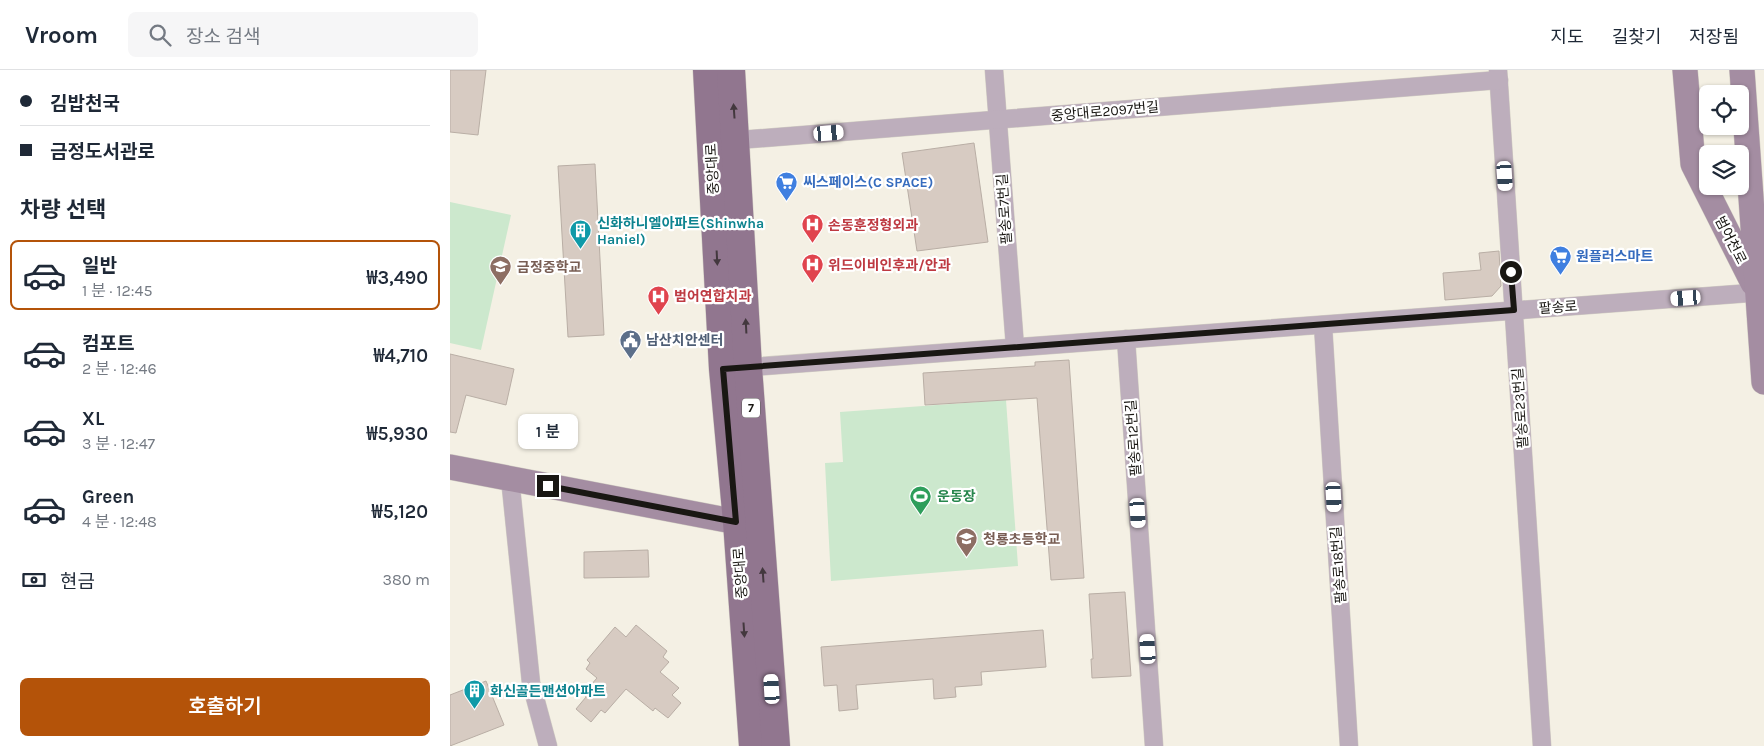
<!DOCTYPE html>
<html lang="ko">
<meta charset="utf-8">
<style>
:root{--surface:#fff;--page:#f6f6f7;--text:#1f2937;--muted:#747a83;--line:#e0e1e3;--accent:#b45309}
body{margin:0;font-family:Karla,"Noto Sans KR",sans-serif;background:var(--page);color:var(--text);height:100vh;display:flex;flex-direction:column;font-size:19px;white-space:nowrap}
*{box-sizing:border-box;margin:0}
p{font-size:16px;color:var(--muted)}
.icon{flex:none;width:28px;height:28px;fill:none;stroke:currentColor;stroke-width:2;stroke-linecap:round;stroke-linejoin:round}
.map{position:relative;flex:1;overflow:hidden}
.side{display:flex;flex-direction:column;background:var(--surface);width:450px}
.side>*{flex:none}
.banner{display:grid;align-content:center;height:110px;padding:0 20px;background:var(--surface)}
.tools{position:absolute;left:1249px;top:15px;display:grid;gap:10px}
.tools a{display:grid;place-items:center;width:50px;height:50px;border-radius:8px;background:var(--surface);box-shadow:0 1px 4px #0004;font-size:25px}
.end{position:absolute;width:22px;height:22px;margin:-11px;border:6px solid #191713;background:#fff;box-shadow:0 0 0 2px #fff}
.from{border-radius:50%}
.bubble{position:absolute;height:35px;border-radius:8px;background:var(--surface);box-shadow:0 1px 4px #0004;font-size:16px;font-weight:600;line-height:35px;text-align:center}
.car{position:absolute;width:15px;height:30px;margin:-15px -8px;border-radius:6px;box-shadow:0 0 4px 1px #0007;background:linear-gradient(#fff 24%,#345 0 40%,#fff 0 76%,#345 0 86%,#fff 0)}
.banner b{display:flex;align-items:center;gap:18px;height:48px;font-size:19px}
.banner b+b{border-top:1px solid var(--line)}
.banner i{width:12px;height:12px;background:var(--text)}
ul{padding:0;list-style:none}
li{display:flex;align-items:center;gap:15px;height:70px;margin:0 10px 8px;padding:0 10px;border:2px solid transparent;border-radius:8px}
li div{flex:1}
li b{display:block;font-size:19px}
li em{font-style:normal;font-weight:600}
li.current{border-color:var(--accent)}
li>.icon{width:45px;height:45px;stroke-width:1.5}
h2{padding:0 20px;font-size:22px;line-height:60px}
.pay{display:flex;align-items:center;gap:12px;height:55px;padding:0 20px;font-size:19px}
.pay p{margin-inline-start:auto}
.button{display:flex;gap:10px;margin-top:auto;padding:10px 20px}
.button a{flex:1;height:58px;border-radius:8px;background:var(--accent);color:#fff;font-size:20px;font-weight:600;line-height:58px;text-align:center}
header{display:flex;align-items:center;gap:30px;box-sizing:border-box;height:70px;padding:0 25px;background:var(--surface);border-bottom:1px solid var(--line)}
header strong{font-size:24px}
nav{display:flex;gap:28px;margin-inline-start:auto;font-size:18px}
.search{width:350px;height:45px;background:var(--page);display:flex;align-items:center;gap:12px;box-sizing:border-box;padding:0 18px;border-radius:8px;color:var(--muted);font-size:19px}
main{display:flex;flex:1;min-height:0}
.map>svg:first-child{display:block}
.green{fill:#cce8cd}
.building{fill:#d7cbc2;stroke:#b9aea5}
.lines{fill:none;stroke-linecap:round;stroke-linejoin:round}
.street-casing{stroke:#d1cdc3;stroke-width:19}
.secondary-casing{stroke:#d1cdc3;stroke-width:26}
.primary-casing{stroke:#d1cdc3;stroke-width:29}
.street{stroke:#bdaebc;stroke-width:18}
.secondary{stroke:#a48da2;stroke-width:25}
.primary{stroke:#91768f;stroke-width:28}
.oneway{fill:#43383e}
.route{stroke:#191713;stroke-width:6}
.labels{text-anchor:middle;stroke-width:4.5;stroke-linejoin:round;paint-order:stroke}
.shield{fill:#fff;stroke:#5e5d5a;stroke-width:1}
.shield-label{font-size:12px;font-weight:bold;fill:#191713}
.street-label{font-size:14px;fill:#191713;stroke:#fff}
.shop-label{font-size:14px;font-weight:bold;fill:#366cbe;stroke:#fff;text-anchor:start}
.culture-label{font-size:14px;font-weight:bold;fill:#0d838f;stroke:#fff;text-anchor:start}
.health-label{font-size:14px;font-weight:bold;fill:#be3a42;stroke:#fff;text-anchor:start}
.education-label{font-size:14px;font-weight:bold;fill:#785e54;stroke:#fff;text-anchor:start}
.service-label{font-size:14px;font-weight:bold;fill:#4e5e75;stroke:#fff;text-anchor:start}
.leisure-label{font-size:14px;font-weight:bold;fill:#27864d;stroke:#fff;text-anchor:start}
</style>
<header>
<strong>Vroom</strong>
<div class="search"><svg class="icon" aria-label="search" viewBox="0 0 24 24"><circle cx="10" cy="10" r="6"/><path d="M15 15l6 6"/></svg>장소 검색</div>
<nav><a>지도</a><a>길찾기</a><a>저장됨</a></nav>
</header>
<main>
<section class="side">
<div class="banner">
<b><i class="from"></i>김밥천국</b>
<b><i></i>금정도서관로</b>
</div>
<h2>차량 선택</h2>
<ul>
<li class="current"><svg class="icon" aria-label="car" viewBox="0 0 24 24"><path d="M5 17H2v-5l4-1 3-4h7l3 4 3 1v5h-3M9 17h6M6 11h13"/><circle cx="7" cy="17" r="2"/><circle cx="17" cy="17" r="2"/></svg><div><b>일반</b><p>1 분 · 12:45</p></div><em>₩3,490</em></li>
<li><svg class="icon" aria-label="car" viewBox="0 0 24 24"><path d="M5 17H2v-5l4-1 3-4h7l3 4 3 1v5h-3M9 17h6M6 11h13"/><circle cx="7" cy="17" r="2"/><circle cx="17" cy="17" r="2"/></svg><div><b>컴포트</b><p>2 분 · 12:46</p></div><em>₩4,710</em></li>
<li><svg class="icon" aria-label="car" viewBox="0 0 24 24"><path d="M5 17H2v-5l4-1 3-4h7l3 4 3 1v5h-3M9 17h6M6 11h13"/><circle cx="7" cy="17" r="2"/><circle cx="17" cy="17" r="2"/></svg><div><b>XL</b><p>3 분 · 12:47</p></div><em>₩5,930</em></li>
<li><svg class="icon" aria-label="car" viewBox="0 0 24 24"><path d="M5 17H2v-5l4-1 3-4h7l3 4 3 1v5h-3M9 17h6M6 11h13"/><circle cx="7" cy="17" r="2"/><circle cx="17" cy="17" r="2"/></svg><div><b>Green</b><p>4 분 · 12:48</p></div><em>₩5,120</em></li>
</ul>
<div class="pay"><svg class="icon" aria-label="cash" viewBox="0 0 24 24"><path d="M3 7h18v10H3z"/><circle cx="12" cy="12" r="2"/></svg>현금<p>380 m</p></div>
<div class="button"><a>호출하기</a></div>
</section>
<div class="map">
<svg width="1314" height="676" viewBox="0 0 1314 676">
<rect width="100%" height="100%" fill="#f4f0e4"/>
<g class="green">
<polygon points="0,132 61,145 31,280 0,273"/>
<polygon points="556,330 568,496 381,511 375,393 393,392 390,342"/>
</g>
<g class="building">
<polygon points="0,0 36,0 28,65 0,62"/>
<polygon points="524,73 538,172 467,181 452,83"/>
<polygon points="145,94 154,265 118,267 108,96"/>
<polygon points="1049,181 1051,216 1042,226 995,230 993,203 1031,200 1029,183"/>
<polygon points="0,284 64,299 56,335 16,325 6,363 0,362"/>
<polygon points="619,290 634,508 601,510 587,328 475,335 473,303 585,296 585,292"/>
<polygon points="198,480 199,507 134,508 134,482"/>
<polygon points="675,522 681,606 642,608 641,589 643,589 639,524"/>
<polygon points="186,555 217,581 213,587 219,592 210,602 229,618 222,625 231,633 218,648 205,638 203,641 176,619 155,643 151,640 141,652 126,639 136,627 133,624 147,608 136,599 140,593 137,590 165,557 176,567"/>
<polygon points="593,560 596,597 531,602 532,615 505,617 506,627 484,629 483,609 406,615 408,639 389,641 387,615 374,616 371,577"/>
<polygon points="36,611 54,655 0,676 0,625"/>
</g>
<g class="lines">
<defs>
<g id="street">
<polyline points="544,0 565,277"/>
<polyline points="1048,0 1092,676"/>
<polyline points="276,71 1049,10"/>
<polyline points="873,255 899,676"/>
<polyline points="676,269 704,676"/>
<polyline points="287,298 1314,222"/>
<polyline points="60,408 81,613 98,676"/>
</g>
<g id="secondary">
<polyline points="1235,0 1243,94 1303,213"/>
<polyline points="1292,0 1314,312"/>
<polyline points="0,397 287,452"/>
</g>
<g id="primary">
<polyline points="257,0 273,299 287,452 303,676"/>
<polyline points="281,0 298,297 326,676"/>
</g>
</defs>
<use href="#street" class="street-casing"/>
<use href="#secondary" class="secondary-casing"/>
<use href="#primary" class="primary-casing"/>
<use href="#street" class="street"/>
<use href="#secondary" class="secondary"/>
<use href="#primary" class="primary"/>
</g>
<defs><path id="oneway-solid" d="M-6-.8H1V-3.2L6.5 0L1 3.2V.8H-6Z" transform="scale(1.25)"/></defs>
<g class="oneway">
<use href="#oneway-solid" transform="translate(284 41) rotate(-94)"/>
<use href="#oneway-solid" transform="translate(267 188) rotate(87)"/>
<use href="#oneway-solid" transform="translate(296 256) rotate(-93)"/>
<use href="#oneway-solid" transform="translate(313 505) rotate(-94)"/>
<use href="#oneway-solid" transform="translate(294 560) rotate(86)"/>
</g>
<g class="lines">
<polyline class="route" points="98,416 286,452 273,299 1064,240 1061,202"/>
</g>
<defs>
<symbol id="supermarket-pin" viewBox="-11 -11 22 30"><path d="M0 17L-7.5 6A9.5 9.5 0 1 1 7.5 6Z" fill="#3f7fe0" stroke="#fff"/><path d="M-6-5.5h2.5l.6 2H6L4.5 2H-2.5L-4.4-4H-6ZM-1.5 3.2a1.3 1.3 0 1 0 .1 0ZM3 3.2a1.3 1.3 0 1 0 .1 0Z" fill="#fff"/></symbol>
<symbol id="hospital-pin" viewBox="-11 -11 22 30"><path d="M0 17L-7.5 6A9.5 9.5 0 1 1 7.5 6Z" fill="#e0444e" stroke="#fff"/><path d="M-5-5h3v3.5h4V-5h3V5h-3V1.5h-4V5h-3Z" fill="#fff"/></symbol>
<symbol id="building-pin" viewBox="-11 -11 22 30"><path d="M0 17L-7.5 6A9.5 9.5 0 1 1 7.5 6Z" fill="#0f9aa8" stroke="#fff"/><path d="M-4-6H4V6H1V3H-1V6H-4ZM-2.5-4.3h1.7v1.8h-1.7ZM.8-4.3h1.7v1.8H.8ZM-2.5-1h1.7V.8h-1.7ZM.8-1h1.7V.8H.8Z" fill="#fff"/></symbol>
<symbol id="school-pin" viewBox="-11 -11 22 30"><path d="M0 17L-7.5 6A9.5 9.5 0 1 1 7.5 6Z" fill="#8d6e63" stroke="#fff"/><path d="M0-5L7-2L0 1L-7-2ZM-4 1L0 2.5L4 1V4Q0 6-4 4Z" fill="#fff"/></symbol>
<symbol id="civic-pin" viewBox="-11 -11 22 30"><path d="M0 17L-7.5 6A9.5 9.5 0 1 1 7.5 6Z" fill="#5c6f8a" stroke="#fff"/><path d="M-.6-6.5H3V-4.5H.6V-3L4-1V1h2V6H-6V1h2V-1L-.6-3ZM-1.2 2.5V6h2.4V2.5Z" fill="#fff"/></symbol>
<symbol id="stadium-pin" viewBox="-11 -11 22 30"><path d="M0 17L-7.5 6A9.5 9.5 0 1 1 7.5 6Z" fill="#2e9e5b" stroke="#fff"/><path d="M0-5a6.5 5 0 1 0 0 10a6.5 5 0 1 0 0-10ZM-3.5-1.8h7v3.6h-7Z" fill="#fff"/></symbol>
</defs>
<g fill-rule="evenodd">
<use href="#supermarket-pin" x="324" y="100" width="25" height="34"/>
<use href="#hospital-pin" x="350" y="142" width="25" height="34"/>
<use href="#building-pin" x="118" y="148" width="25" height="34"/>
<use href="#supermarket-pin" x="1098" y="174" width="25" height="34"/>
<use href="#hospital-pin" x="350" y="182" width="25" height="34"/>
<use href="#school-pin" x="38" y="184" width="25" height="34"/>
<use href="#hospital-pin" x="196" y="214" width="25" height="34"/>
<use href="#civic-pin" x="168" y="258" width="25" height="34"/>
<use href="#stadium-pin" x="458" y="414" width="25" height="34"/>
<use href="#school-pin" x="504" y="456" width="25" height="34"/>
<use href="#building-pin" x="12" y="608" width="25" height="34"/>
</g>
<g class="labels">
<rect class="shield" x="292" y="328.5" width="18" height="19" rx="4"/>
<g class="shield-label">
<text x="301" y="342">7</text>
</g>
<g class="street-label">
<text transform="translate(655 41) rotate(-5)" y="5">중앙대로2097번길</text>
<text transform="translate(262 99) rotate(-93)" y="5">중앙대로</text>
<text transform="translate(554 139) rotate(-94)" y="5">팔송로7번길</text>
<text transform="translate(1281 170) rotate(63)" y="5">범어천로</text>
<text transform="translate(1108 237) rotate(-4)" y="5">팔송로</text>
<text transform="translate(1070 338) rotate(-94)" y="5">팔송로23번길</text>
<text transform="translate(683 368) rotate(-94)" y="5">팔송로12번길</text>
<text transform="translate(888 495) rotate(-94)" y="5">팔송로18번길</text>
<text transform="translate(290 503) rotate(-94)" y="5">중앙대로</text>
</g>
<g class="shop-label">
<text x="353" y="117">씨스페이스(C SPACE)</text>
<text x="1126" y="191">원플러스마트</text>
</g>
<g class="culture-label">
<text x="147" y="158">신화하니엘아파트(Shinwha<tspan x="147" dy="16">Haniel)</tspan></text>
<text x="40" y="626">화신골든맨션아파트</text>
</g>
<g class="health-label">
<text x="378" y="160">손동훈정형외과</text>
<text x="378" y="200">위드이비인후과/안과</text>
<text x="224" y="231">범어연합치과</text>
</g>
<g class="education-label">
<text x="67" y="202">금정중학교</text>
<text x="533" y="474">청룡초등학교</text>
</g>
<g class="service-label">
<text x="196" y="275">남산치안센터</text>
</g>
<g class="leisure-label">
<text x="487" y="431">운동장</text>
</g>
</g>
</svg>
<div class="tools">
<a><svg class="icon" aria-label="locate" viewBox="0 0 24 24"><circle cx="12" cy="12" r="6"/><path d="M12 2v4M12 18v4M2 12h4M18 12h4"/></svg></a>
<a><svg class="icon" aria-label="layers" viewBox="0 0 24 24"><path d="M12 4l9 5-9 5-9-5zM3 14l9 5 9-5"/></svg></a>
</div>
<i class="end from" style="left:1061px;top:202px"></i>
<i class="end" style="left:98px;top:416px"></i>
<div class="bubble" style="left:68px;top:344px;width:60px">1 분</div>
<i class="car" style="left:379px;top:63px;rotate:85deg"></i>
<i class="car" style="left:1055px;top:106px;rotate:176deg"></i>
<i class="car" style="left:1236px;top:228px;rotate:266deg"></i>
<i class="car" style="left:884px;top:427px;rotate:177deg"></i>
<i class="car" style="left:688px;top:443px;rotate:176deg"></i>
<i class="car" style="left:698px;top:579px;rotate:356deg"></i>
<i class="car" style="left:322px;top:619px;rotate:356deg"></i>
</div>
</main>
